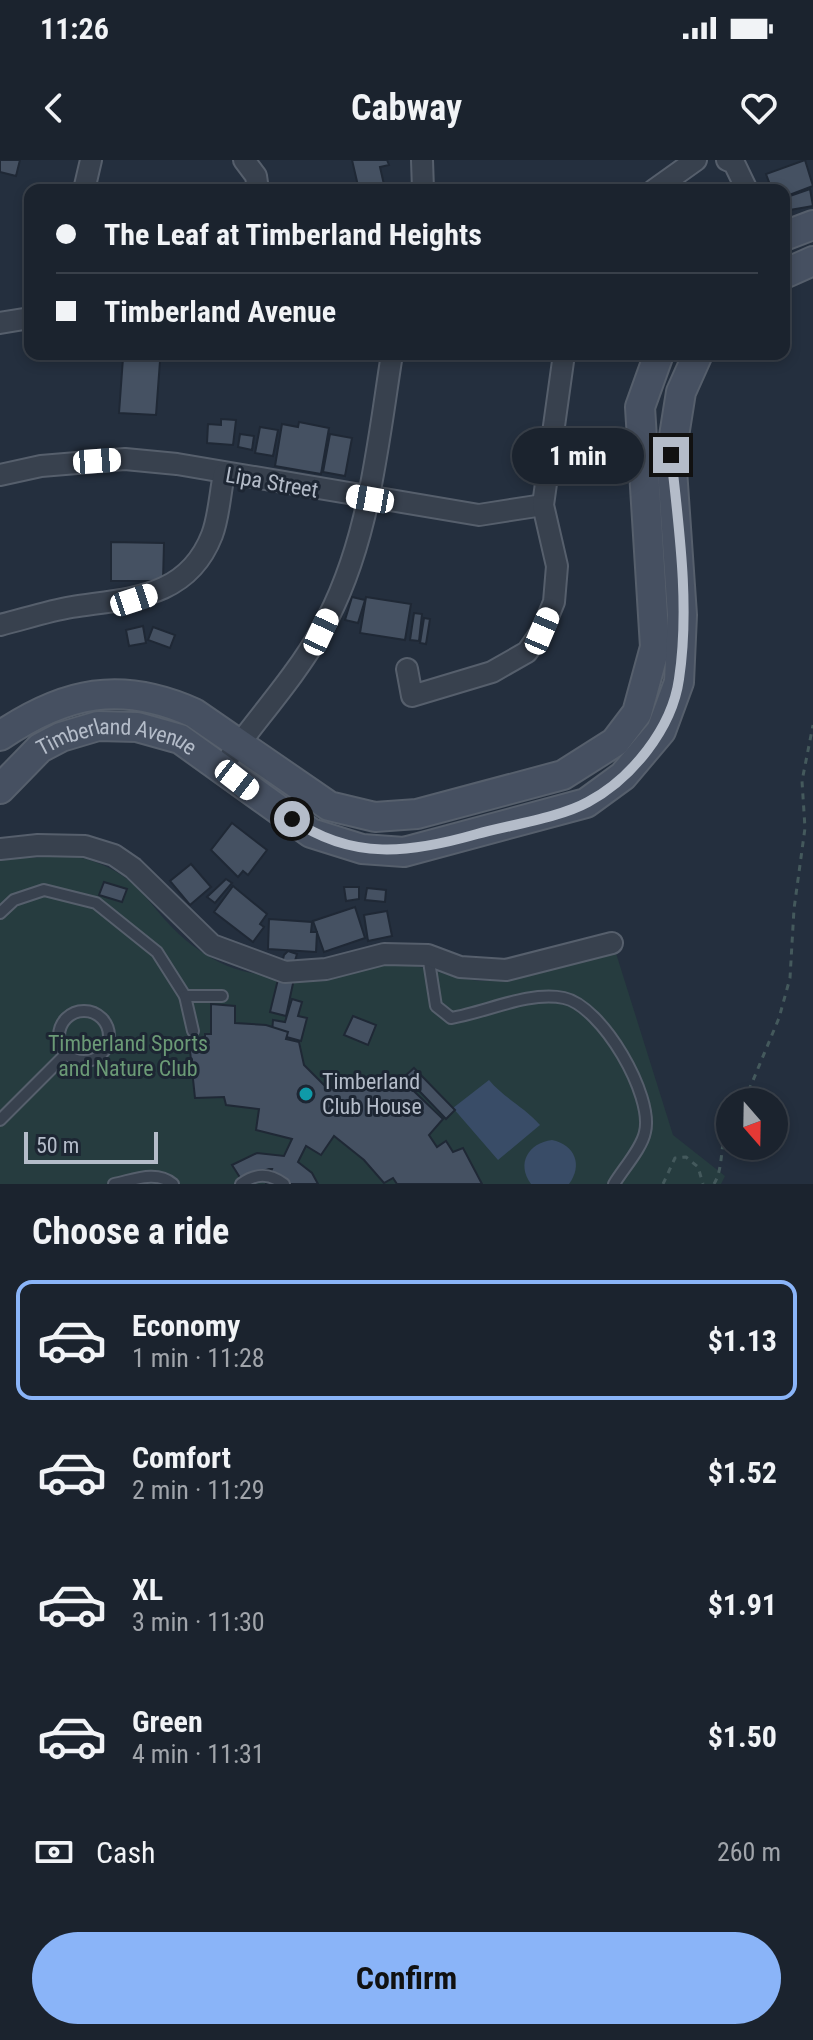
<!DOCTYPE html>
<meta charset="utf-8">
<style>
:root{--surface:#1b232e;--page:#282f3a;--text:#f1f3f6;--muted:#a0a4aa;--line:#39404a;--accent:#8ab4f8}
body{margin:0;font-family:"Roboto Condensed",sans-serif;background:var(--page);color:var(--text);height:100vh;display:flex;flex-direction:column;font-size:30px;white-space:nowrap}
*{box-sizing:border-box;margin:0}
p{font-size:26px;color:var(--muted)}
.icon{flex:none;width:44px;height:44px;fill:none;stroke:currentColor;stroke-width:2;stroke-linecap:round;stroke-linejoin:round}
.map{position:relative;height:1024px;overflow:hidden}
.details{display:flex;flex-direction:column;background:var(--surface);flex:1}
.details>*{flex:none}
.banner{position:absolute;left:24px;top:24px;width:766px;height:176px;border-radius:16px;box-shadow:0 4px 12px #0003,0 0 0 2px var(--line);display:grid;align-content:center;height:176px;padding:0 32px;background:var(--surface)}
.needle{width:52px;rotate:160deg}
.tools{position:absolute;left:716px;top:928px;display:grid;gap:16px}
.tools a{display:grid;place-items:center;width:72px;height:72px;border-radius:50%;background:var(--surface);box-shadow:0 4px 12px #0003,0 0 0 2px var(--line);font-size:40px}
.scale{position:absolute;left:24px;bottom:20px;width:134px;box-sizing:border-box;padding-left:8px;border:4px solid #b4bcc9;border-top:0;font-size:22px;line-height:28px;white-space:nowrap;color:#b4bcc9;-webkit-text-stroke:6px #1d2633;paint-order:stroke}
.end{position:absolute;width:36px;height:36px;margin:-18px;border:10px solid #b4bcc9;background:#111;box-shadow:0 0 0 4px #111}
.from{border-radius:50%}
.bubble{position:absolute;height:56px;border-radius:28px;background:var(--surface);box-shadow:0 4px 12px #0003,0 0 0 2px var(--line);font-size:26px;font-weight:700;line-height:56px;text-align:center}
.car{position:absolute;width:24px;height:48px;margin:-24px -12px;border-radius:10px;box-shadow:0 0 6px 2px #0007;background:linear-gradient(#fff 24%,#345 0 40%,#fff 0 76%,#345 0 86%,#fff 0)}
.banner b{display:flex;align-items:center;gap:28px;height:76px;font-size:30px}
.banner b+b{border-top:2px solid var(--line)}
.banner i{width:20px;height:20px;background:var(--text)}
ul{padding:0;list-style:none}
li{display:flex;align-items:center;gap:24px;height:120px;margin:0 16px 12px;padding:0 16px;border:4px solid transparent;border-radius:16px}
li div{flex:1}
li b{display:block;font-size:30px}
li em{font-style:normal;font-weight:700}
li.active{border-color:var(--accent)}
li>.icon{width:72px;height:72px;stroke-width:1.5}
h2{padding:0 32px;font-size:36px;line-height:96px}
.pay{display:flex;align-items:center;gap:20px;height:88px;padding:0 32px;font-size:30px}
.pay p{margin-inline-start:auto}
.cta{display:flex;gap:16px;margin-top:auto;padding:16px 32px}
.cta a{flex:1;height:92px;border-radius:48px;background:var(--accent);color:#111;font-size:32px;font-weight:700;line-height:92px;text-align:center}
.status{display:flex;justify-content:space-between;align-items:center;height:56px;padding:0 40px;background:var(--surface);direction:ltr}
.status svg{height:22px;fill:currentColor}
header{display:flex;justify-content:space-between;align-items:center;height:104px;padding:0 32px;background:var(--surface);font-size:36px;font-weight:700}
.map>svg:first-child{display:block}
.green{fill:#263c3f}
.water{fill:#394c67}
.building{fill:#455162;stroke:#1f2835;stroke-width:2}
.lines{fill:none;stroke-linecap:round;stroke-linejoin:round}
.lane-casing{stroke:#565f6c;stroke-width:14}
.street-casing{stroke:#565f6c;stroke-width:24}
.secondary-casing{stroke:#565f6c;stroke-width:32}
.path{stroke:#44595c;stroke-width:3;stroke-dasharray:6 6;stroke-linecap:butt}
.lane{stroke:#38414e;stroke-width:10}
.street{stroke:#38414e;stroke-width:20}
.secondary{stroke:#465061;stroke-width:28}
.route{stroke:#b4bcc9;stroke-width:10}
.culture-dot{fill:#0f9aa8;stroke:#1d2633;stroke-width:3}
.labels{text-anchor:middle;stroke-width:6;stroke-linejoin:round;paint-order:stroke}
.street-label{font-size:22px;fill:#b4bcc9;stroke:#1d2633}
.park-label{font-size:22px;fill:#6b9a76;stroke:#1d2633}
.poi-label{font-size:22px;fill:#b4bcc9;stroke:#1d2633;text-anchor:start}
</style>
<div class="status"><b>11:26</b><svg viewBox="0 0 49 12"><path d="M0 12V9h3v3zM5 12V6h3v6zM10 12V3h3v9zM15 12V0h3v12zM26 1h20v11H26zM47 4h2v5h-2z"/></svg></div>
<header><svg class="icon" aria-label="back" viewBox="0 0 24 24"><path d="M15 5l-7 7 7 7"/></svg>Cabway<svg class="icon" aria-label="heart" viewBox="0 0 24 24"><path d="M12 20l-8-8c-3-5 5-10 8-4 3-6 11-1 8 4z"/></svg></header>
<div class="map">
<svg width="813" height="1024" viewBox="0 0 813 1024">
<rect width="100%" height="100%" fill="#242f3e"/>
<path class="green" d="M73,696c73,15 72,55 123,92 73,53 125,12 200,15 30,2 59,18 89,18 39,1 92,-21 130,-31l58,185 52,41 -4,8h-721v-325z"/>
<g class="water">
<path d="M489,920c15,18 35,27 51,45l-42,35 -45,-52z"/>
<path d="M552,980c23,5 31,25 17,44h-38c-15,-20 -3,-41 21,-44z"/>
</g>
<g class="building">
<polygon points="0,0 20,0 16,16 0,12"/>
<polygon points="352,0 387,0 389,5 380,7 385,29 359,30"/>
<polygon points="805,0 813,26 784,37 784,30 772,30 766,14"/>
<polygon points="810,29 813,46 784,51 784,38"/>
<polygon points="123,198 160,201 156,255 119,253"/>
<polygon points="221,259 236,260 233,285 207,283 208,264 221,265"/>
<polygon points="299,262 329,268 321,314 275,306 282,264 298,267"/>
<polygon points="260,267 278,270 273,296 255,293"/>
<polygon points="240,274 254,276 252,290 238,287"/>
<polygon points="330,274 352,278 345,316 323,312"/>
<polygon points="574,278 620,284 615,316 577,311 579,295 571,294"/>
<polygon points="111,382 164,383 163,421 111,421"/>
<polygon points="352,437 365,440 358,463 345,460"/>
<polygon points="366,437 411,444 405,480 360,473"/>
<polygon points="414,453 422,454 419,481 410,480"/>
<polygon points="424,458 430,459 426,484 420,483"/>
<polygon points="143,466 146,483 129,486 126,470"/>
<polygon points="153,467 175,475 170,488 148,480"/>
<polygon points="232,663 267,690 248,715 243,711 238,717 211,690"/>
<polygon points="191,704 211,727 190,745 170,721"/>
<polygon points="226,719 232,723 215,743 207,737"/>
<polygon points="104,722 127,729 122,742 99,735"/>
<polygon points="233,726 267,754 260,764 264,767 253,782 214,752"/>
<polygon points="344,727 359,727 359,739 346,741"/>
<polygon points="367,728 386,730 385,742 365,740"/>
<polygon points="355,747 365,778 324,792 313,761"/>
<polygon points="387,751 392,776 368,781 364,755"/>
<polygon points="269,759 312,762 311,772 317,772 316,792 268,789"/>
<polygon points="288,791 297,794 294,804 297,805 286,856 270,852 284,795"/>
<polygon points="292,839 302,842 298,856 307,858 301,881 272,873 273,860 285,862"/>
<polygon points="211,844 235,846 235,863 266,865 288,872 286,879 299,882 304,905 326,927 357,931 380,919 389,926 398,916 443,959 429,975 437,987 446,981 453,992 463,988 482,1024 397,1024 393,1018 384,1023 364,1000 334,976 321,995 306,986 298,1002 312,1013 318,1024 266,1024 272,1009 269,1009 241,1019 232,1005 257,993 284,996 292,979 256,970 259,949 226,945 224,937 195,938 189,881 205,880 205,874 211,874"/>
<polygon points="353,856 376,865 368,885 344,875"/>
<polygon points="414,908 455,950 446,959 405,916"/>
</g>
<g class="lines">
<defs>
<g id="lane">
<polyline points="0,753 14,740 44,730 96,743 157,792 185,836 193,871"/>
<path d="M428,795l8,51 15,12c36,-6 77,-27 113,-20 38,8 90,98 81,134 -3,16 -22,37 -31,52"/>
<polyline points="185,836 222,836"/>
<circle cx="84" cy="876" r="25"/>
<polyline points="0,960 66,894"/>
<path d="M114,1024c20,-4 42,-14 59,0"/>
<path d="M241,1024c15,-11 28,-11 43,0"/>
</g>
<g id="street">
<polyline points="244,0 256,16 258,30"/>
<polyline points="422,0 423,30"/>
<polyline points="727,0 734,3 747,30"/>
<polyline points="84,30 91,0"/>
<polyline points="654,30 696,0"/>
<polyline points="0,163 30,158"/>
<polyline points="0,315 41,306 125,299 177,304 479,355 543,345"/>
<path d="M0,465c24,-6 48,-14 72,-18 58,-9 115,-8 140,-72 7,-18 8,-42 12,-61"/>
<polyline points="407,509 412,536 492,512 527,492 542,471 554,442 557,406 543,345 564,194"/>
<path d="M231,595c30,-41 66,-81 90,-124 48,-85 56,-183 71,-277"/>
<polyline points="0,689 38,685 85,686 114,695 133,708 212,785 285,812 326,809 384,794 428,795 460,807 506,810 612,783"/>
</g>
<g id="secondary">
<polyline points="784,76 813,65"/>
<polyline points="784,114 813,101"/>
<path d="M0,576c65,-44 121,-56 194,-23l135,93 46,11 42,-3 146,-39 52,-33 22,-29 18,-66 -15,-240 19,-53"/>
<path id="s1" d="M0,629l40,-41 21,-11 37,-11 39,1 43,12 131,94 51,16 42,3 182,-49 37,-27 38,-45 18,-49 3,-67 -11,-160 10,-63 17,-38"/>
</g>
</defs>
<use href="#lane" class="lane-casing"/>
<use href="#street" class="street-casing"/>
<use href="#secondary" class="secondary-casing"/>
<g class="path">
<polyline points="744,942 779,858 790,818 794,749 805,668 802,621 813,565"/>
<polyline points="663,1024 675,998 686,997 698,1007 703,1024"/>
<path d="M714,1024c11,-19 4,-40 16,-59"/>
</g>
<use href="#lane" class="lane"/>
<use href="#street" class="street"/>
<use href="#secondary" class="secondary"/>
</g>
<g class="lines">
<path class="route" d="M292,659c60,42 119,34 185,15 32,-9 82,-16 111,-32 43,-23 84,-73 91,-123 11,-72 0,-151 -8,-224"/>
</g>
<circle class="culture-dot" cx="306" cy="934" r="8"/>
<g class="labels">
<g class="street-label">
<text transform="translate(272 322) rotate(10)" y="8">Lipa Street</text>
<text dy="8" stroke="none"><textPath href="#s1" startOffset="138">Timberland Avenue</textPath></text>
</g>
<g class="park-label">
<text x="128" y="891">Timberland Sports<tspan x="128" dy="25">and Nature Club</tspan></text>
</g>
<g class="poi-label">
<text x="322" y="929">Timberland<tspan x="322" dy="25">Club House</tspan></text>
</g>
</g>
</svg>
<div class="tools">
<a><svg class="needle" viewBox="-14 -14 28 28"><path d="M0-13l5 13h-10z" fill="#e53935"/><path d="M0 13l5-13h-10z" fill="#a0a4aa"/></svg></a>
</div>
<div class="scale">50 m</div>
<i class="end from" style="left:292px;top:659px"></i>
<i class="end" style="left:671px;top:295px"></i>
<div class="bubble" style="left:512px;top:268px;width:132px">1 min</div>
<i class="car" style="left:97px;top:301px;rotate:86deg"></i>
<i class="car" style="left:370px;top:339px;rotate:280deg"></i>
<i class="car" style="left:134px;top:440px;rotate:72deg"></i>
<i class="car" style="left:542px;top:471px;rotate:23deg"></i>
<i class="car" style="left:321px;top:472px;rotate:25deg"></i>
<i class="car" style="left:237px;top:620px;rotate:128deg"></i>
<div class="banner">
<b><i class="from"></i>The Leaf at Timberland Heights</b>
<b><i></i>Timberland Avenue</b>
</div>
</div>
<section class="details">
<h2>Choose a ride</h2>
<ul>
<li class="active"><svg class="icon" aria-label="car" viewBox="0 0 24 24"><path d="M5 17H2v-5l4-1 3-4h7l3 4 3 1v5h-3M9 17h6M6 11h13"/><circle cx="7" cy="17" r="2"/><circle cx="17" cy="17" r="2"/></svg><div><b>Economy</b><p>1 min · 11:28</p></div><em>$1.13</em></li>
<li><svg class="icon" aria-label="car" viewBox="0 0 24 24"><path d="M5 17H2v-5l4-1 3-4h7l3 4 3 1v5h-3M9 17h6M6 11h13"/><circle cx="7" cy="17" r="2"/><circle cx="17" cy="17" r="2"/></svg><div><b>Comfort</b><p>2 min · 11:29</p></div><em>$1.52</em></li>
<li><svg class="icon" aria-label="car" viewBox="0 0 24 24"><path d="M5 17H2v-5l4-1 3-4h7l3 4 3 1v5h-3M9 17h6M6 11h13"/><circle cx="7" cy="17" r="2"/><circle cx="17" cy="17" r="2"/></svg><div><b>XL</b><p>3 min · 11:30</p></div><em>$1.91</em></li>
<li><svg class="icon" aria-label="car" viewBox="0 0 24 24"><path d="M5 17H2v-5l4-1 3-4h7l3 4 3 1v5h-3M9 17h6M6 11h13"/><circle cx="7" cy="17" r="2"/><circle cx="17" cy="17" r="2"/></svg><div><b>Green</b><p>4 min · 11:31</p></div><em>$1.50</em></li>
</ul>
<div class="pay"><svg class="icon" aria-label="cash" viewBox="0 0 24 24"><path d="M3 7h18v10H3z"/><circle cx="12" cy="12" r="2"/></svg>Cash<p>260 m</p></div>
<div class="cta"><a>Confirm</a></div>
</section>
